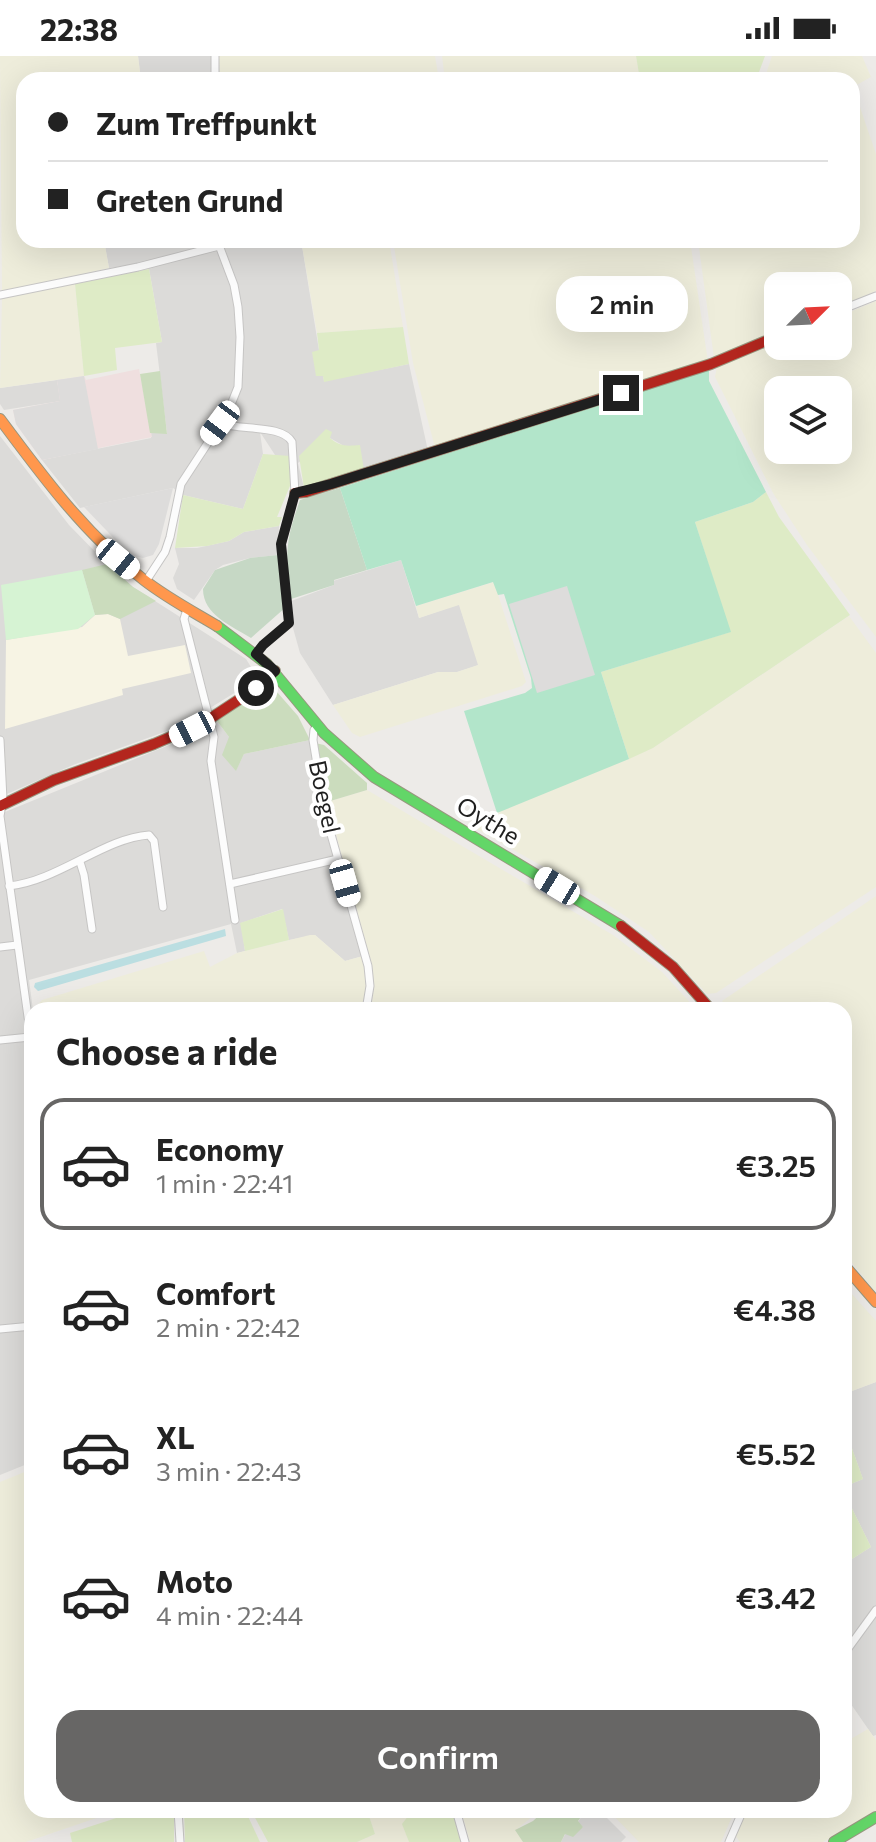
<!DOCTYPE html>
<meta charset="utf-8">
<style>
:root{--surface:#fff;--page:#f2f2f2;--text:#222;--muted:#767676;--line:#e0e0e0;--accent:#676665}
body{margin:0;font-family:Commissioner,sans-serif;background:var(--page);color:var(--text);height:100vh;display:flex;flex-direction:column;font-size:30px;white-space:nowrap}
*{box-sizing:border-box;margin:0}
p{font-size:26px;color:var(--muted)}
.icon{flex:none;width:44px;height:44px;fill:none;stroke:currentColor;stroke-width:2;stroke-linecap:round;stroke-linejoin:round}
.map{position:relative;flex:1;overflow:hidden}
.drawer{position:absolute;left:24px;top:946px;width:828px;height:816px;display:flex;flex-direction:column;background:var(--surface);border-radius:24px;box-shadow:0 8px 32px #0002}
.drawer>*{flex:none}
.hud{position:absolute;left:16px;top:16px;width:844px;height:176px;border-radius:24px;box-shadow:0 8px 32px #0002;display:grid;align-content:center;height:176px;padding:0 32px;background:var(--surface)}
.needle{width:52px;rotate:66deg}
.fabs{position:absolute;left:764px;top:216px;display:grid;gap:16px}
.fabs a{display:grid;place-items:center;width:88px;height:88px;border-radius:16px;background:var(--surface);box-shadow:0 8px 32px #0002;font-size:40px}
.end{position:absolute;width:36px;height:36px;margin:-18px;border:10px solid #1f1f1f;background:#fff;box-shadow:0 0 0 4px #fff}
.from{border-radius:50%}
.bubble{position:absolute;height:56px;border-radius:24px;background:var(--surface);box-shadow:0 8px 32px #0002;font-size:26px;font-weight:600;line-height:56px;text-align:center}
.car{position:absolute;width:24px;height:48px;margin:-24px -12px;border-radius:10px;box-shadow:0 0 6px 2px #0007;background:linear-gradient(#fff 24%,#345 0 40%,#fff 0 76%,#345 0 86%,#fff 0)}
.hud b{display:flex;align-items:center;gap:28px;height:76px;font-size:30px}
.hud b+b{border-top:2px solid var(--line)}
.hud i{width:20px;height:20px;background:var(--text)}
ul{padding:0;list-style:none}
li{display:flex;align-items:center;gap:24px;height:132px;margin:0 16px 12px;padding:0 16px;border:4px solid transparent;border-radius:24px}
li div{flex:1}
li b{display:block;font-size:30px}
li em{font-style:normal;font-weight:600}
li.active{border-color:var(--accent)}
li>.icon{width:72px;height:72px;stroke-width:1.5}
h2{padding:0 32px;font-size:36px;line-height:96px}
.button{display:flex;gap:16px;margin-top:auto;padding:16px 32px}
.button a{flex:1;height:92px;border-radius:24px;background:var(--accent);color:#fff;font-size:32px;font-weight:600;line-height:92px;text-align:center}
.status{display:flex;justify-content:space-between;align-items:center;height:56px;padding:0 40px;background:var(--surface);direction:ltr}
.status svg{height:22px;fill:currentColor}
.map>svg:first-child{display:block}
.residential{fill:#dcdbd9}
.commercial{fill:#efdfdf}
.education{fill:#f7f4e4}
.farmland{fill:#eeeddb;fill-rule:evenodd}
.grass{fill:#deebc6}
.forest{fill:#cbdcbd}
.cemetery{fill:#c6d8c5}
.park{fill:#d6f3d3}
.pitch{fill:#b2e5ca}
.parking{fill:#dddcdb}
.water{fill:#bbdee1}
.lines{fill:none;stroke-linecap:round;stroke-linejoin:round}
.street-casing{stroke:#c6c5c4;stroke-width:9}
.fast-casing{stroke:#98977f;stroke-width:12}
.slow-casing{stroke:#98977f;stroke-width:12}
.jam-casing{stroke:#98977f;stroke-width:12}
.street{stroke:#fcfcfc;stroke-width:7}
.fast{stroke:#63d668;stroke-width:10}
.slow{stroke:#ff974d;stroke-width:10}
.jam{stroke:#b3261e;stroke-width:10}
.route{stroke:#1f1f1f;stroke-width:10}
.labels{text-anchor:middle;stroke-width:8;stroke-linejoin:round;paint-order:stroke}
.street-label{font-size:24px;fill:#1f1f1f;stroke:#fff}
</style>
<div class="status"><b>22:38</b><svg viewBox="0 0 49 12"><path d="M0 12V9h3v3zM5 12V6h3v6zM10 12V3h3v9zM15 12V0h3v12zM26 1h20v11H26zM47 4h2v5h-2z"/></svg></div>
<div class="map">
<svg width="876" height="1786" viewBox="0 0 876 1786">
<rect width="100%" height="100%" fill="#edebe8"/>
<g class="residential">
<polygon points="138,0 219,0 220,24 141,24"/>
<polygon points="104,184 301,184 324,325 409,308 428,395 364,414 344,390 330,382 298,407 304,432 292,425 260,376 263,398 243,453 183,439 173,432 80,452 42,404 151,382 150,377 167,377 156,287 162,286 148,207 109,212"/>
<polygon points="57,324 61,345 4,354 0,348 0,332"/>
<polygon points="0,380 69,469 107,508 133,531 246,603 256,619 252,626 181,670 73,709 0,741"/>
<polygon points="279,470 278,499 250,502 223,509 215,514 194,544 177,533 173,522 179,508 175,492 197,492 229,485 244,476"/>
<polygon points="401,504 419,562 459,548 479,609 457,616 438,616 333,649 300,597 286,547 334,529 333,525"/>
<polygon points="217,665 229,681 236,714 244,698 310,684 323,766 363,900 345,905 315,879 289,884 282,853 241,867 245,895 237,897 231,868 29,924 33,954 32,1406 0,1419 0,758 179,685"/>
<polygon points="876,1326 876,1679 873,1680 844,1638 844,1508 871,1491 844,1436 844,1431 863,1423 849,1384 852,1382 844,1361 844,1338"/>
<polygon points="586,1754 599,1754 626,1781 621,1786 561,1786 566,1777 583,1771 578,1766"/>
</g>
<polygon class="commercial" points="139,313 152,381 42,404 16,368 13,354 60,345 57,324 84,320 86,324"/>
<polygon class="education" points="108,558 120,563 128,600 185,589 191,617 122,633 123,639 5,673 6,584 82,571 95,559"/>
<g class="farmland">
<polygon points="0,0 138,0 141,24 24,24 24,184 104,184 109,212 2,236"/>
<polygon points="219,0 435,0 439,24 220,24"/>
<polygon points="442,0 636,0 640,24 445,24"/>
<polygon points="772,0 862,0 871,21 853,31 876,98 876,235 838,251 838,230 778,230 778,276 714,302 698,184 852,184 852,24 764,24"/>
<polygon points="301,184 389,184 403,271 317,277"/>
<polygon points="393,184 690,184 708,306 435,392 413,307"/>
<polygon points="75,228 84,320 0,332 2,241"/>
<path d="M876,245v336l-69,-92 -34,-52 -58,-116 2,-10 61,-25v4h60v-29zM778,334h60v60h-60z"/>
<polygon points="494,526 526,626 522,630 360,681 352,677 333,649 438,616 457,616 478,609 459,549 419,562 416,550"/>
<polygon points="849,560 876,597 876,831 716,937 707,938 649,876 595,840 468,768 653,692"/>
<polygon points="367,734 613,879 662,916 697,954 371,954 374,931 372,909 327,746"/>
<polygon points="876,840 876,1236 844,1197 844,954 727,954 722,945"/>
<polygon points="310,879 315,879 345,905 363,900 367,930 364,954 33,954 42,944 204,895 210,911 237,897"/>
<polygon points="844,1229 876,1265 876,1326 844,1338"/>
<polygon points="32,1413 32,1754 120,1754 26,1786 0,1786 0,1426"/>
<polygon points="868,1673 876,1684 876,1754 823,1786 740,1786 735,1779 747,1754 844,1754 844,1687"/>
<polygon points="367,1754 413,1754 403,1768 409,1786 357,1786 375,1778"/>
<polygon points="461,1754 540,1754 516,1774 523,1786 470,1786"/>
<polygon points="608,1754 735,1754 721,1786 639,1786"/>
</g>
<g class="grass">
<polygon points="636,0 765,0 756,24 640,24"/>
<polygon points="149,213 162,286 115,292 117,314 84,320 75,228"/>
<polygon points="403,271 409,308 324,326 323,320 316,320 312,296 319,294 317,277"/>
<path d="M326,373l6,3 -2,6c10,9 17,8 30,7l4,25 -60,18 -5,-32z"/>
<polygon points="263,398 290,400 292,425 277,461 282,461 279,470 244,476 229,485 207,490 175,492 183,439 243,453"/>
<polygon points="766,436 779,461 850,559 653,692 629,703 601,616 730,576 695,466 753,446"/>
<polygon points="283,853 289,884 245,895 240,867"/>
<polygon points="844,1361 852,1383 849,1384 863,1423 844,1431"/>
<polygon points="844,1436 871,1491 844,1508"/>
<polygon points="141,1754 174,1754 174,1786 72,1786 70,1777"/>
<polygon points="184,1754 245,1754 260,1786 185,1786"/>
<polygon points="251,1754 367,1754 375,1778 357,1786 268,1786"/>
<polygon points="413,1754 453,1754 463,1786 409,1786 402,1768"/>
</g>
<g class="forest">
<polygon points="160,315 167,378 150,377 140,318"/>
<polygon points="107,508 133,531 156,545 120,563 108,558 95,559 82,514"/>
<polygon points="270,628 298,660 310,684 244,698 236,715 222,699 229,681 217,665"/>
<polygon points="315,687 324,689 367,727 367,734 327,746"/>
<polygon points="545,1754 586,1754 578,1765 583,1771 573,1781 565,1778 561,1786 523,1786 515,1774 533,1765"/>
</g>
<g class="cemetery">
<path d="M340,432l27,82 -33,10v5l-43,14c-6,-44 -6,-57 9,-99z"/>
<path d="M278,499l8,52 -35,31c-19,-12 -48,-23 -48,-49l12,-19 35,-12z"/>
</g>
<polygon class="park" points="82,514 95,559 78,573 6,584 1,529"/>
<polygon class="pitch" points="709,313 709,325 766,436 753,446 695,466 731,576 601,616 629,703 497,757 464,655 525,637 532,632 531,622 504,538 498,539 493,526 416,550 401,504 367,514 340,432"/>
<g class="parking">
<polygon points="84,320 98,393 42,404 16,368 13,354 60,345 57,324"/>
<polygon points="173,432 159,488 153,499 143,502 130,499 84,451"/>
<polygon points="567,530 595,619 537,637 509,548"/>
</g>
<polygon class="water" points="225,873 226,880 38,935 34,931 35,927"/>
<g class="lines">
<defs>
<g id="street">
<polyline points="215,24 215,0"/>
<polyline points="0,239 138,211 219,190"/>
<polyline points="838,255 876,240"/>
<path d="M220,367c20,8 62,1 72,19l3,51 -14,51 8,79 -26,22 -7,9"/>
<polyline points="146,525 165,496 170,481 181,428 228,356 238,331 240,281 238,251 234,229 217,184"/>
<polyline points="187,553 184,563 214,681 211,705 235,864"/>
<polyline points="318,669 314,674 313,684 325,757 368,910 370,930 366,954"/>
<polyline points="0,684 3,743 0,760 29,968 32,1032"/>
<polyline points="80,806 84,819 92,873"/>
<polyline points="230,828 338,803"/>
<path d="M9,830c49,-5 95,-48 140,-51l5,6 9,66"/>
<polyline points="0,891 17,889"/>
<polyline points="0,984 30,981"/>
<polyline points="0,1273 32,1270"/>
<polyline points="844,1598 876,1554"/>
<polyline points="178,1754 180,1786"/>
<polyline points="456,1754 465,1786"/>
<polyline points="729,1786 743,1754"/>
</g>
<g id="fast">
<polyline points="217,570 267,608 324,677 374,721 621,870"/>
<polyline points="834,1786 876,1761"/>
</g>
<g id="slow">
<path d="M0,363c43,58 86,116 144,161 23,18 48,31 73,46"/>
<polyline points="844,1209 876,1246"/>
</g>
<g id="jam">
<polyline points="295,437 306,436 711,308 778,280"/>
<polyline points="0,750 54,724 154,688 205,666 252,635 275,615"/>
<polyline points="621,870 673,911 711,954"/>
</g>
</defs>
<use href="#street" class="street-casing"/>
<use href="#fast" class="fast-casing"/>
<use href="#slow" class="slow-casing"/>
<use href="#jam" class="jam-casing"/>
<use href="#street" class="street"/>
<use href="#fast" class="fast"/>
<use href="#slow" class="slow"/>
<use href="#jam" class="jam"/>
</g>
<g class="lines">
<polyline class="route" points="256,632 275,615 256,598 263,589 289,567 281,488 295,437 331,428 621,337"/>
</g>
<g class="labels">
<g class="street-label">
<text transform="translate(324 741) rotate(78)" y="8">Boegel</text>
<text transform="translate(488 765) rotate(31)" y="8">Oythe</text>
</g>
</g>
</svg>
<div class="fabs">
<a><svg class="needle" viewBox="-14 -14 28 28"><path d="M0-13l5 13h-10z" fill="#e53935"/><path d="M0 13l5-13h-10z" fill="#767676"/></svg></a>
<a><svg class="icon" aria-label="layers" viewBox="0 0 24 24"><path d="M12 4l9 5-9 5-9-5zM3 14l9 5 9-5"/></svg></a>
</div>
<i class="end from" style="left:256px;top:632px"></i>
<i class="end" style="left:621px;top:337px"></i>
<div class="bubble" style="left:556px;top:220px;width:132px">2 min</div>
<i class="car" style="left:220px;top:367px;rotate:217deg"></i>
<i class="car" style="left:118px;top:503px;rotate:129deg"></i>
<i class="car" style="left:192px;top:673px;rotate:243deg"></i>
<i class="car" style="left:345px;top:827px;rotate:164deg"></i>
<i class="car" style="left:557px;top:830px;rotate:301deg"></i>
<div class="hud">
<b><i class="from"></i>Zum Treffpunkt</b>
<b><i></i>Greten Grund</b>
</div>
<section class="drawer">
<h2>Choose a ride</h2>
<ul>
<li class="active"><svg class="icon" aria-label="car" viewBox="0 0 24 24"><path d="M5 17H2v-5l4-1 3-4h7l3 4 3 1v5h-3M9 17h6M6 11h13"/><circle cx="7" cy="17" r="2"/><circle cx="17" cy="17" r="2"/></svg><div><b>Economy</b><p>1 min · 22:41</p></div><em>€3.25</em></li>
<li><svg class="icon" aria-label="car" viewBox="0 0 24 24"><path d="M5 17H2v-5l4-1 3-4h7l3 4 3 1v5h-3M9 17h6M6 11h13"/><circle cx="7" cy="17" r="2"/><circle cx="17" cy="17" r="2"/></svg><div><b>Comfort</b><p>2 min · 22:42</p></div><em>€4.38</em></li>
<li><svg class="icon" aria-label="car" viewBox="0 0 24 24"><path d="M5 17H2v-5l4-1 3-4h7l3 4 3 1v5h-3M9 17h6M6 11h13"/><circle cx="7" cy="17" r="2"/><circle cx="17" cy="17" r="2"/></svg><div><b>XL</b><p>3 min · 22:43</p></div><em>€5.52</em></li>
<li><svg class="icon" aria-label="car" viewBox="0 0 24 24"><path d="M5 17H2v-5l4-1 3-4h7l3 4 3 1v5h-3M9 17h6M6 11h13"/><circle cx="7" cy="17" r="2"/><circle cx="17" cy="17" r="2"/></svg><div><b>Moto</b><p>4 min · 22:44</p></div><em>€3.42</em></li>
</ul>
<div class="button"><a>Confirm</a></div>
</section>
</div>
